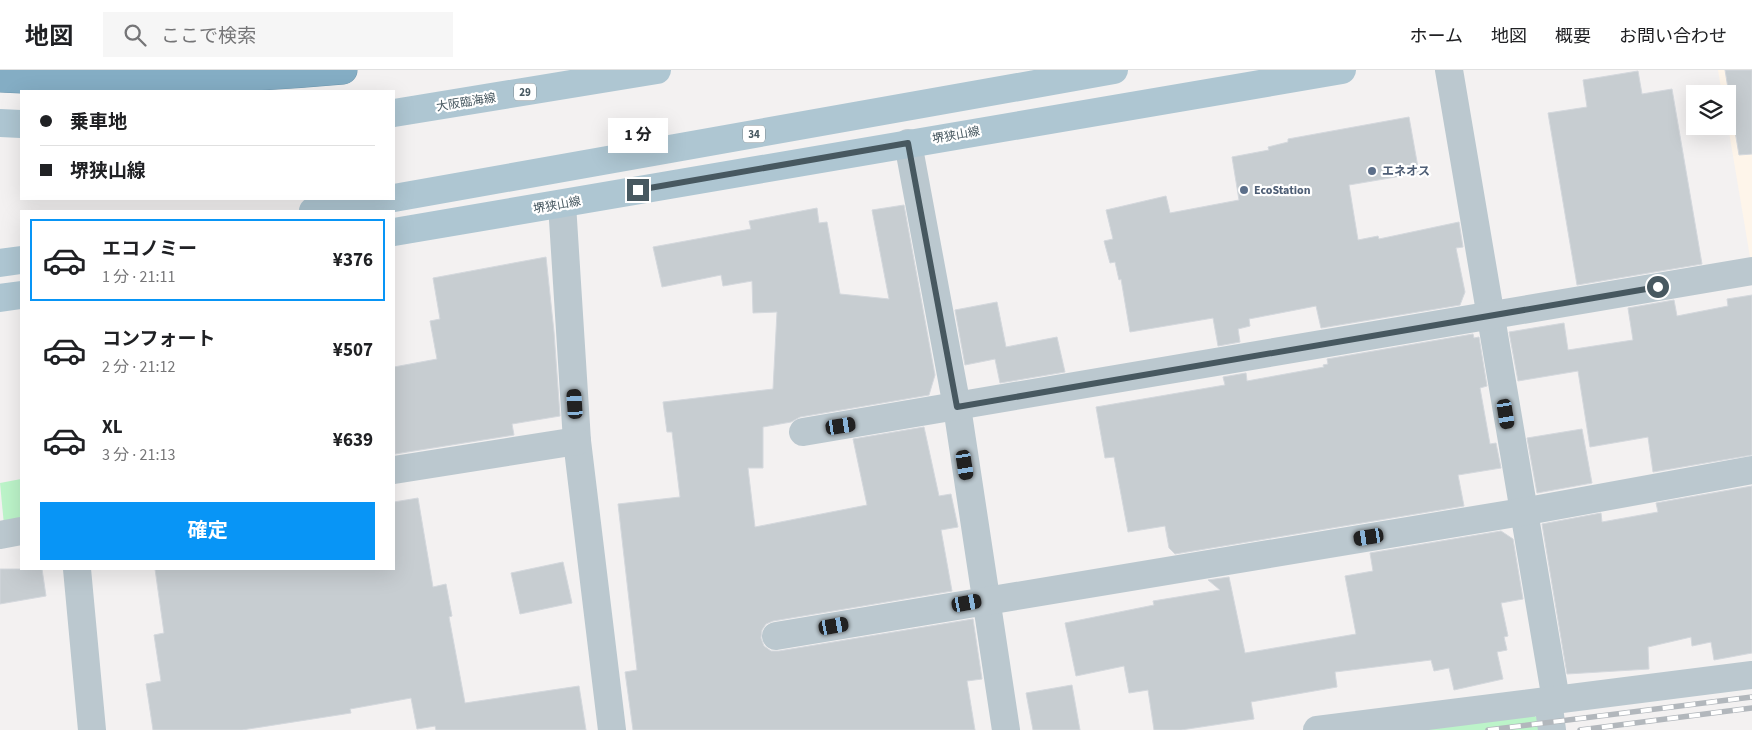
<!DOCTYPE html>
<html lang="ja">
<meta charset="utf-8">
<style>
:root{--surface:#fff;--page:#f6f6f6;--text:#202124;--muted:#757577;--line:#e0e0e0;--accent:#0895f6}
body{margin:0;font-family:"Source Sans 3","Noto Sans JP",sans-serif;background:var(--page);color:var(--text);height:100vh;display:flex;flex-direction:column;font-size:19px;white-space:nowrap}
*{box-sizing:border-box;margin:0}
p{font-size:16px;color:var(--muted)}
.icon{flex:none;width:28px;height:28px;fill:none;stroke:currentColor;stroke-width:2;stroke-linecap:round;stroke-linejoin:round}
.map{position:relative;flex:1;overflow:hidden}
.panel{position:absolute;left:20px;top:140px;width:375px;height:360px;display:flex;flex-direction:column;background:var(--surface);border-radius:0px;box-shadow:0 5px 20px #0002}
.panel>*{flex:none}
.top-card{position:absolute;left:20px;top:20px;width:375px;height:110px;border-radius:0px;box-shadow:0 5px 20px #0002;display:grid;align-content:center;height:110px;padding:0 20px;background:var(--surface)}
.tools{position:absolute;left:1686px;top:15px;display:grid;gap:10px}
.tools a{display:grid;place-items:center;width:50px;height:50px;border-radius:0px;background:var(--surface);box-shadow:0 5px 20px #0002;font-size:25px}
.end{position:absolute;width:22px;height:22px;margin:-11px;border:6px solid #475860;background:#fff;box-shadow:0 0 0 2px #fff}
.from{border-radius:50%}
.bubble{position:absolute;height:35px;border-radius:0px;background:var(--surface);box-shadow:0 5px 20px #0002;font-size:16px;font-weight:700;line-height:35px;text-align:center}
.car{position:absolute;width:15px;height:30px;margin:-15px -8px;border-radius:6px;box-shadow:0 0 4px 1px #0007;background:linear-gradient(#222 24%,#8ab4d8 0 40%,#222 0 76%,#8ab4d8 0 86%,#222 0)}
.top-card b{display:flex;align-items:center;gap:18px;height:48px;font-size:19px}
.top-card b+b{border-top:1px solid var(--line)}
.top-card i{width:12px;height:12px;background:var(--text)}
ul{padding:9px 0 0;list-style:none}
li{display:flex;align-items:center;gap:15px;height:82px;margin:0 10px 8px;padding:0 10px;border:2px solid transparent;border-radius:0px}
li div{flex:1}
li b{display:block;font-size:19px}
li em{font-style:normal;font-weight:700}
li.current{border-color:var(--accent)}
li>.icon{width:45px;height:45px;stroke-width:1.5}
.button{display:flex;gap:10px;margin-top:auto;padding:10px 20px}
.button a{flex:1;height:58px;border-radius:0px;background:var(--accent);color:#fff;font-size:20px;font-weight:700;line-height:58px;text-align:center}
header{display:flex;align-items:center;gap:30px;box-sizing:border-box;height:70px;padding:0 25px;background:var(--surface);border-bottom:1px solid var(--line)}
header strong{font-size:24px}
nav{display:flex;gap:28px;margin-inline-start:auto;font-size:18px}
.search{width:350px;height:45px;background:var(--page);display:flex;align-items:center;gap:12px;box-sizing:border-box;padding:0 18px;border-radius:0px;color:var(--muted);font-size:19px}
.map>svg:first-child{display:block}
.commercial{fill:#fef5ea}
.green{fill:#bcf4c9}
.building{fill:#c7cdd1;stroke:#d4d8dd}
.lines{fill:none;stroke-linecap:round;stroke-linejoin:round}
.highway-casing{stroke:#6f98b0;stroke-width:29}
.minor{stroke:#bbc8cf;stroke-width:28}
.major{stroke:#aec6d2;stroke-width:28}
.highway{stroke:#84adc4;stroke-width:28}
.rail-casing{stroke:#b2b7bc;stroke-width:5.5}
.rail{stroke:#fff;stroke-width:4;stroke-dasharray:11;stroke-linecap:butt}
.route{stroke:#475860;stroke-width:6}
.service-dot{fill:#5c6f8a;stroke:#fff;stroke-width:2}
.labels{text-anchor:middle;stroke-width:4.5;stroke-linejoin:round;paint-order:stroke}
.shield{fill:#fff;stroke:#7e8a90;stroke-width:1}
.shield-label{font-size:11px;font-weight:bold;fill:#475860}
.street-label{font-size:12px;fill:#475860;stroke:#fff}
.service-label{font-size:12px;font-weight:bold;fill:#4e5e75;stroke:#fff;text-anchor:start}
</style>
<header>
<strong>地図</strong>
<div class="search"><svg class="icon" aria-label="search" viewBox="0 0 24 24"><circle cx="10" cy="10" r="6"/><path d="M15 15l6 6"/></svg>ここで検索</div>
<nav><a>ホーム</a><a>地図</a><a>概要</a><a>お問い合わせ</a></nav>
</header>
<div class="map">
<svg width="1752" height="660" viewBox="0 0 1752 660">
<rect width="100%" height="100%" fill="#f3f1f1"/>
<polygon class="commercial" points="1718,0 1752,0 1752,187 1750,187 1728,56 1728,24 1722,24"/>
<g class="green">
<polygon points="21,409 21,453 4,455 0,413"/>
<polygon points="1529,642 1539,649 1541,660 1377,660"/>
</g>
<g class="building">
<polygon points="1725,0 1752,0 1752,84 1739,85"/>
<polygon points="1638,1 1642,24 1672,19 1702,194 1577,215 1548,43 1587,37 1583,10"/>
<polygon points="1409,47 1419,103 1349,115 1358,170 1378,166 1379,169 1459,152 1463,177 1456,178 1465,222 1460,235 1321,258 1316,236 1249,249 1250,256 1238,259 1240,272 1218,276 1213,248 1130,262 1121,209 1119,210 1115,192 1110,193 1104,171 1113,169 1106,140 1166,126 1170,143 1239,130 1232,87 1269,80 1268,77 1288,72 1288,69"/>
<polygon points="904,135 935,305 929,325 800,347 791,352 763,357 763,398 748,398 755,457 867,435 853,369 924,357 939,426 951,424 958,457 941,460 952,521 773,551 766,554 762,560 761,568 764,576 771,581 779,581 973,549 982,609 967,611 975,660 633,660 625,602 637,600 618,434 680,427 672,362 667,362 663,332 773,319 777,242 753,243 752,211 723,216 721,205 662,217 653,177 751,159 749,151 817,138 819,153 827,152 840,224 889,229 872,140"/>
<polygon points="546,187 554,262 560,346 512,354 514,365 395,384 394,297 437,289 430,251 440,249 433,208"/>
<polygon points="1752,225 1752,385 1653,402 1648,367 1590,377 1578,301 1518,311 1509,262 1564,253 1568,280 1633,270 1628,238 1674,230 1677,246 1728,236 1727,229"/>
<polygon points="997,232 1006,277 1057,267 1065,302 1000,313 995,289 965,295 955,240"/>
<polygon points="1473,264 1474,268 1479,267 1487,316 1480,318 1490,374 1496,373 1501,398 1458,405 1464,436 1175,484 1169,478 1165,456 1128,462 1114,387 1105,388 1096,337 1225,315 1223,307 1246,303 1247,311 1324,297 1323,295 1328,294 1327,289"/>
<polygon points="1582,359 1592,413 1537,423 1527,368"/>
<polygon points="1752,416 1752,583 1714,590 1711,572 1692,576 1691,567 1648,577 1649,599 1567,604 1542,454 1601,443 1602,452 1658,442 1656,433"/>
<polygon points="418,428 433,517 446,514 452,546 449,547 465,633 579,616 586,660 436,660 435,656 417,659 411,628 350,639 351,643 242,660 153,660 146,614 161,611 154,565 164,563 155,499 394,499 394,432"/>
<polygon points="1501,461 1513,469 1523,529 1501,533 1508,566 1504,567 1507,580 1497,582 1503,609 1454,620 1449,598 1434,601 1431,590 1335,602 1337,617 1251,632 1254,649 1181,660 1154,660 1148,620 1129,623 1124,596 1076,606 1065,553 1154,535 1153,531 1220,520 1208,510 1229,507 1245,583 1356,564 1345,506 1373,501 1370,483"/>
<polygon points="563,492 572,533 520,544 511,503"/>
<polygon points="0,499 42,499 46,526 0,534"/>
<polygon points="1072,615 1080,660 1033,660 1026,623"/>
</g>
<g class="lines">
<defs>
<path id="highway" d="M0,8c114,7 229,2 343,-8"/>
</defs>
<use href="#highway" class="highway-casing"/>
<g class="minor">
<polyline points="1449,0 1556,630"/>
<polyline points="908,73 957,337 1006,660"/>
<polyline points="562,134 577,371 612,660"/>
<polyline points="803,362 1752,201"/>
<polyline points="394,400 577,371"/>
<polyline points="0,465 21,461"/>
<polyline points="77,499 92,660"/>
<polyline points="776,566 1522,442 1752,400"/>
<polyline points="1548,630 1552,660"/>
<polyline points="1317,660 1752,605"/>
</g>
<g class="major">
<polyline points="394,43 657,0"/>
<polyline points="0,53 21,54"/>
<polyline points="394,128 1114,0"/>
<polyline points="313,141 387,129"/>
<polyline points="394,162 1342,0"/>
<polyline points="0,193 21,190"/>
<polyline points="0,228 21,225"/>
</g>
<use href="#highway" class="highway"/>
<defs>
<g id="rail">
<polyline points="1488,660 1752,627"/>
<polyline points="1580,660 1752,638"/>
</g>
</defs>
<use href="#rail" class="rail-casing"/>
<use href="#rail" class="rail"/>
</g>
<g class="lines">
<polyline class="route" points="638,120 908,73 957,337 1658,217"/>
</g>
<g class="service-dot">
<circle cx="1372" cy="101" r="5"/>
<circle cx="1244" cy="120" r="5"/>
</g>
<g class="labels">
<g class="shield">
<rect x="514" y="13.5" width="22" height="17" rx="4"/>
<rect x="743" y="55.5" width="22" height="17" rx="4"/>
</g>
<g class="shield-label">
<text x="525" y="26">29</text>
<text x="754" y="68">34</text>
</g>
<g class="street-label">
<text transform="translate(466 32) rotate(-9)" y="4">大阪臨海線</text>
<text transform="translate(956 65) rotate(-10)" y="4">堺狭山線</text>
<text transform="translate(557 135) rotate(-10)" y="4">堺狭山線</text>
</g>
<g class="service-label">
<text x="1382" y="105">エネオス</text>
<text x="1254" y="124">EcoStation</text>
</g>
</g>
</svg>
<div class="tools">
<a><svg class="icon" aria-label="layers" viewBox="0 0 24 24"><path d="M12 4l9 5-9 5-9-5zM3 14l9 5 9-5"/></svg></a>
</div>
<i class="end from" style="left:1658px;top:217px"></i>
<i class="end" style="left:638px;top:120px"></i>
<div class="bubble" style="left:608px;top:48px;width:60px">1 分</div>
<i class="car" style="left:575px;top:334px;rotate:356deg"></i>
<i class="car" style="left:1506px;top:344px;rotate:171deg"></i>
<i class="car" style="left:841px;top:356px;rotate:81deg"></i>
<i class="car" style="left:965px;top:395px;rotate:171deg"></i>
<i class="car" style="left:1369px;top:467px;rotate:261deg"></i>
<i class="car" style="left:967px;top:533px;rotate:80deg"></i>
<i class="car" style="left:834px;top:556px;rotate:80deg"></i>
<div class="top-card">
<b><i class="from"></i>乗車地</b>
<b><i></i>堺狭山線</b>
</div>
<section class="panel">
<ul>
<li class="current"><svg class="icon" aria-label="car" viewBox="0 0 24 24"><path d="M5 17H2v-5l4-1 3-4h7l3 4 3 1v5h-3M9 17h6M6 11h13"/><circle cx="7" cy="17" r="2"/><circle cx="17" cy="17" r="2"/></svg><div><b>エコノミー</b><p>1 分 · 21:11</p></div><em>¥376</em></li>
<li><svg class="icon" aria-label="car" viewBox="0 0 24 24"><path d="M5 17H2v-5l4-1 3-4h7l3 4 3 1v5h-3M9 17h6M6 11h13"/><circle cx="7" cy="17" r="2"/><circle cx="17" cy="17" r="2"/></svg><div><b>コンフォート</b><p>2 分 · 21:12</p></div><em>¥507</em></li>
<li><svg class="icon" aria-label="car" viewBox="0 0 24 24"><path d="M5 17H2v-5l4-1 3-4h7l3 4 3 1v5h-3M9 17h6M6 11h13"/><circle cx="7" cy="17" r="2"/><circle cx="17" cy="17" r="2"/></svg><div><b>XL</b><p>3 分 · 21:13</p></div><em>¥639</em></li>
</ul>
<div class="button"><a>確定</a></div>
</section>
</div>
